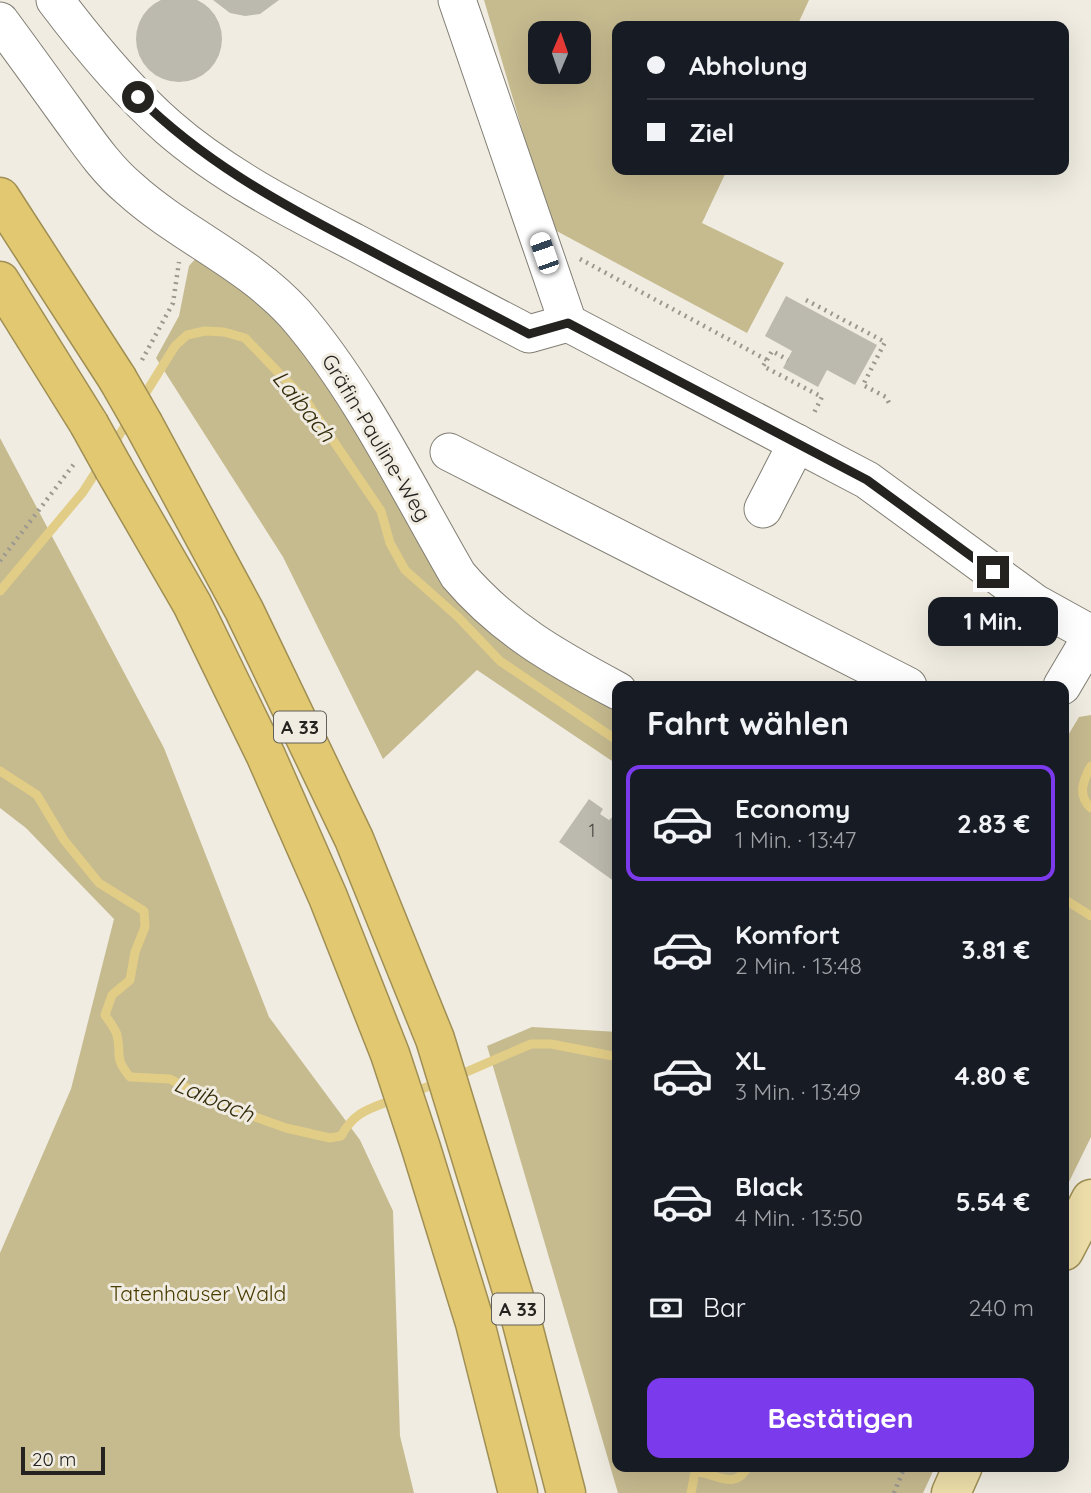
<!DOCTYPE html>
<html lang="de">
<meta charset="utf-8">
<style>
:root{--surface:#171b24;--page:#20242c;--text:#f1f3f6;--muted:#9ea1a6;--line:#363941;--accent:#7c3aed}
body{margin:0;font-family:Quicksand,sans-serif;background:var(--page);color:var(--text);height:100vh;display:flex;flex-direction:column;font-size:26px;white-space:nowrap}
*{box-sizing:border-box;margin:0}
p{font-size:23px;color:var(--muted)}
.icon{flex:none;width:38px;height:38px;fill:none;stroke:currentColor;stroke-width:2;stroke-linecap:round;stroke-linejoin:round}
.map{position:relative;flex:1;overflow:hidden}
.drawer{position:absolute;left:612px;top:681px;width:457px;height:791px;display:flex;flex-direction:column;background:var(--surface);border-radius:14px;box-shadow:0 7px 28px #0002}
.drawer>*{flex:none}
.top-card{position:absolute;left:612px;top:21px;width:457px;height:154px;border-radius:14px;box-shadow:0 7px 28px #0002;display:grid;align-content:center;height:154px;padding:0 35px;background:var(--surface)}
.needle{width:46px;rotate:2deg}
.controls{position:absolute;left:528px;top:21px;display:grid;gap:14px}
.controls a{display:grid;place-items:center;width:63px;height:63px;border-radius:14px;background:var(--surface);box-shadow:0 7px 28px #0002;font-size:35px}
.scale{position:absolute;left:21px;bottom:18px;width:84px;box-sizing:border-box;padding-left:7px;border:4px solid #24231f;border-top:0;font-size:19px;line-height:24px;white-space:nowrap;color:#24231f;-webkit-text-stroke:5px #f0ece1;paint-order:stroke}
.end{position:absolute;width:32px;height:32px;margin:-16px;border:9px solid #24231f;background:#fff;box-shadow:0 0 0 4px #fff}
.from{border-radius:50%}
.bubble{position:absolute;height:49px;border-radius:14px;background:var(--surface);box-shadow:0 7px 28px #0002;font-size:23px;font-weight:700;line-height:49px;text-align:center}
.car{position:absolute;width:21px;height:42px;margin:-21px -10px;border-radius:9px;box-shadow:0 0 5px 2px #0007;background:linear-gradient(#fff 24%,#345 0 40%,#fff 0 76%,#345 0 86%,#fff 0)}
.top-card b{display:flex;align-items:center;gap:24px;height:66px;font-size:26px}
.top-card b+b{border-top:2px solid var(--line)}
.top-card i{width:18px;height:18px;background:var(--text)}
ul{padding:0;list-style:none}
li{display:flex;align-items:center;gap:21px;height:116px;margin:0 14px 10px;padding:0 21px;border:4px solid transparent;border-radius:14px}
li div{flex:1}
li b{display:block;font-size:26px}
li em{font-style:normal;font-weight:700}
li.current{border-color:var(--accent)}
li>.icon{width:63px;height:63px;stroke-width:1.5}
h2{padding:0 35px;font-size:32px;line-height:84px}
.pay{display:flex;align-items:center;gap:18px;height:77px;padding:0 35px;font-size:26px}
.pay p{margin-inline-start:auto}
.action{display:flex;gap:14px;margin-top:auto;padding:14px 35px}
.action a{flex:1;height:80px;border-radius:14px;background:var(--accent);color:#fff;font-size:28px;font-weight:700;line-height:80px;text-align:center}
.map>svg:first-child{display:block}
.green{fill:#c6ba8f;fill-rule:evenodd}
.lines{fill:none;stroke-linecap:round;stroke-linejoin:round}
.stream{stroke:#e2cd86;stroke-width:9}
.building{fill:#bcb9ae}
.minor-casing{stroke:#817e74;stroke-width:39}
.major-casing{stroke:#a08f54;stroke-width:41}
.highway-casing{stroke:#a08f54;stroke-width:41}
.path{stroke:#9b9890;stroke-width:4.5;stroke-dasharray:2 5;stroke-linecap:butt}
.minor{stroke:#fff;stroke-width:37}
.major{stroke:#eedfaa;stroke-width:38}
.highway{stroke:#e2c971;stroke-width:38}
.highway-bridge-casing{stroke:#a08f54;stroke-width:41;stroke-linecap:butt}
.highway-bridge{stroke:#e2c971;stroke-width:38}
.route{stroke:#24231f;stroke-width:9}
.labels{text-anchor:middle;stroke-width:6;stroke-linejoin:round;paint-order:stroke}
.number-label{font-size:18px;fill:#4a4843}
.shield{fill:#f0ece1;stroke:#615f59;stroke-width:2}
.shield-label{font-size:19px;font-weight:bold;fill:#24231f}
.street-label{font-size:21px;fill:#24231f;stroke:#f0ece1}
.park-label{font-size:21px;fill:#4a3c00;stroke:#f0ece1}
.water-label{font-size:23px;font-style:italic;fill:#352c0c;stroke:#f0ece1}
</style>
<div class="map">
<svg width="1091" height="1493" viewBox="0 0 1091 1493">
<rect width="100%" height="100%" fill="#f0ece1"/>
<g class="green">
<path d="M484,0h325l-12,26h-179v144h109l-25,53 82,40 -37,70 -196,-105zM541,33h38v39h-38z"/>
<path d="M197,257c22,16 69,44 85,63 54,63 88,138 129,208 15,26 28,53 49,76 42,48 103,77 158,107v54l-141,-95 -94,89 -100,-202 -127,-199 23,-42 10,-50z"/>
<polygon points="0,438 164,748 269,1017 360,1140 393,1211 400,1436 414,1493 0,1493 0,1253 71,1089 114,919 26,828 0,808"/>
<polygon points="1091,715 1091,1137 1064,1192 1064,742 1079,717"/>
<polygon points="532,1027 618,1032 618,1466 935,1467 923,1493 618,1493 487,1046"/>
</g>
<g class="lines">
<g class="stream">
<polyline points="142,399 175,346 187,335 205,331 224,332 245,338 307,402 381,511 390,543 405,570 458,617 500,661 618,741"/>
<polyline points="112,446 129,420"/>
<polyline points="0,591 83,492 101,464"/>
<path d="M1091,766c-8,14 -14,30 0,42"/>
<path d="M0,771l37,24 27,45 35,43 45,28 1,16 -10,25 -5,28 -18,15 -7,20c4,6 10,13 12,20 5,21 -4,21 13,42l40,2 44,23 72,26 44,10 11,-2c14,-25 28,-27 54,-37"/>
<polyline points="1064,899 1091,916"/>
<polyline points="457,1076 531,1044 551,1044 618,1057"/>
<polyline points="411,1093 440,1082"/>
<path d="M691,1493l4,-21c18,-1 40,21 53,-6"/>
</g>
</g>
<g class="building">
<circle cx="179" cy="39" r="43"/>
<polygon points="213,0 279,0 260,14 245,16 230,13"/>
<polygon points="786,296 877,345 855,385 827,370 818,387 783,368 792,351 765,336"/>
<polygon points="589,799 603,809 600,814 609,820 618,812 618,884 559,842"/>
</g>
<g class="lines">
<defs>
<g id="minor">
<path d="M55,0c34,45 71,90 113,127 55,48 122,82 186,115 58,31 116,61 175,92l39,-11 299,157 168,123 56,31"/>
<polyline points="457,0 568,323"/>
<path d="M0,21c23,31 46,63 69,95 19,26 36,52 61,73 51,46 118,73 165,125 65,75 113,175 163,261 46,54 98,83 160,116"/>
<polyline points="449,452 908,686"/>
<polyline points="763,509 797,443"/>
<polyline points="1062,686 1091,637"/>
</g>
<g id="major">
<polyline points="1064,1251 1091,1199"/>
<polyline points="951,1493 963,1466"/>
</g>
<g id="highway">
<polyline points="0,197 117,378"/>
<polyline points="0,281 89,424"/>
<polyline points="144,425 244,610 354,839 435,1039 522,1323 566,1493"/>
<polyline points="114,469 192,604 266,756 328,897 390,1054 421,1148 475,1323 518,1493"/>
</g>
</defs>
<use href="#minor" class="minor-casing"/>
<use href="#major" class="major-casing"/>
<use href="#highway" class="highway-casing"/>
<g class="path">
<polyline points="580,259 767,360 763,366 822,397 813,415"/>
<polyline points="806,300 885,342 863,385 886,397 891,407"/>
<polyline points="142,360 173,303 179,262"/>
<polyline points="767,360 772,351 788,360"/>
<polyline points="0,561 74,464"/>
<polyline points="894,1493 905,1466"/>
</g>
<use href="#minor" class="minor"/>
<use href="#major" class="major"/>
<use href="#highway" class="highway"/>
<defs>
<g id="highway-bridge">
<polyline points="117,378 144,425"/>
<polyline points="89,424 114,469"/>
</g>
</defs>
<use href="#highway-bridge" class="highway-bridge-casing"/>
<use href="#highway-bridge" class="highway-bridge"/>
</g>
<g class="lines">
<path class="route" d="M138,97c64,63 136,103 216,145 58,31 116,61 175,92l39,-11 299,157 126,92"/>
</g>
<g class="labels">
<g class="number-label">
<text x="592" y="837">1</text>
</g>
<g class="shield">
<rect x="274" y="711.5" width="52" height="31" rx="5"/>
<rect x="492" y="1293.5" width="52" height="31" rx="5"/>
</g>
<g class="shield-label">
<text x="300" y="734">A 33</text>
<text x="518" y="1316">A 33</text>
</g>
<g class="street-label">
<text transform="translate(376 438) rotate(59)" y="7">Gräfin-Pauline-Weg</text>
</g>
<g class="park-label">
<text x="198" y="1301">Tatenhauser Wald</text>
</g>
<g class="water-label">
<text transform="translate(304 406) rotate(51)" y="8">Laibach</text>
<text transform="translate(214 1099) rotate(23)" y="8">Laibach</text>
</g>
</g>
</svg>
<div class="controls">
<a><svg class="needle" viewBox="-14 -14 28 28"><path d="M0-13l5 13h-10z" fill="#e53935"/><path d="M0 13l5-13h-10z" fill="#9ea1a6"/></svg></a>
</div>
<div class="scale">20 m</div>
<i class="end from" style="left:138px;top:97px"></i>
<i class="end" style="left:993px;top:572px"></i>
<div class="bubble" style="left:928px;top:597px;width:130px">1 Min.</div>
<i class="car" style="left:544px;top:253px;rotate:341deg"></i>
<div class="top-card">
<b><i class="from"></i>Abholung</b>
<b><i></i>Ziel</b>
</div>
<section class="drawer">
<h2>Fahrt wählen</h2>
<ul>
<li class="current"><svg class="icon" aria-label="car" viewBox="0 0 24 24"><path d="M5 17H2v-5l4-1 3-4h7l3 4 3 1v5h-3M9 17h6M6 11h13"/><circle cx="7" cy="17" r="2"/><circle cx="17" cy="17" r="2"/></svg><div><b>Economy</b><p>1 Min. · 13:47</p></div><em>2.83 €</em></li>
<li><svg class="icon" aria-label="car" viewBox="0 0 24 24"><path d="M5 17H2v-5l4-1 3-4h7l3 4 3 1v5h-3M9 17h6M6 11h13"/><circle cx="7" cy="17" r="2"/><circle cx="17" cy="17" r="2"/></svg><div><b>Komfort</b><p>2 Min. · 13:48</p></div><em>3.81 €</em></li>
<li><svg class="icon" aria-label="car" viewBox="0 0 24 24"><path d="M5 17H2v-5l4-1 3-4h7l3 4 3 1v5h-3M9 17h6M6 11h13"/><circle cx="7" cy="17" r="2"/><circle cx="17" cy="17" r="2"/></svg><div><b>XL</b><p>3 Min. · 13:49</p></div><em>4.80 €</em></li>
<li><svg class="icon" aria-label="car" viewBox="0 0 24 24"><path d="M5 17H2v-5l4-1 3-4h7l3 4 3 1v5h-3M9 17h6M6 11h13"/><circle cx="7" cy="17" r="2"/><circle cx="17" cy="17" r="2"/></svg><div><b>Black</b><p>4 Min. · 13:50</p></div><em>5.54 €</em></li>
</ul>
<div class="pay"><svg class="icon" aria-label="cash" viewBox="0 0 24 24"><path d="M3 7h18v10H3z"/><circle cx="12" cy="12" r="2"/></svg>Bar<p>240 m</p></div>
<div class="action"><a>Bestätigen</a></div>
</section>
</div>
